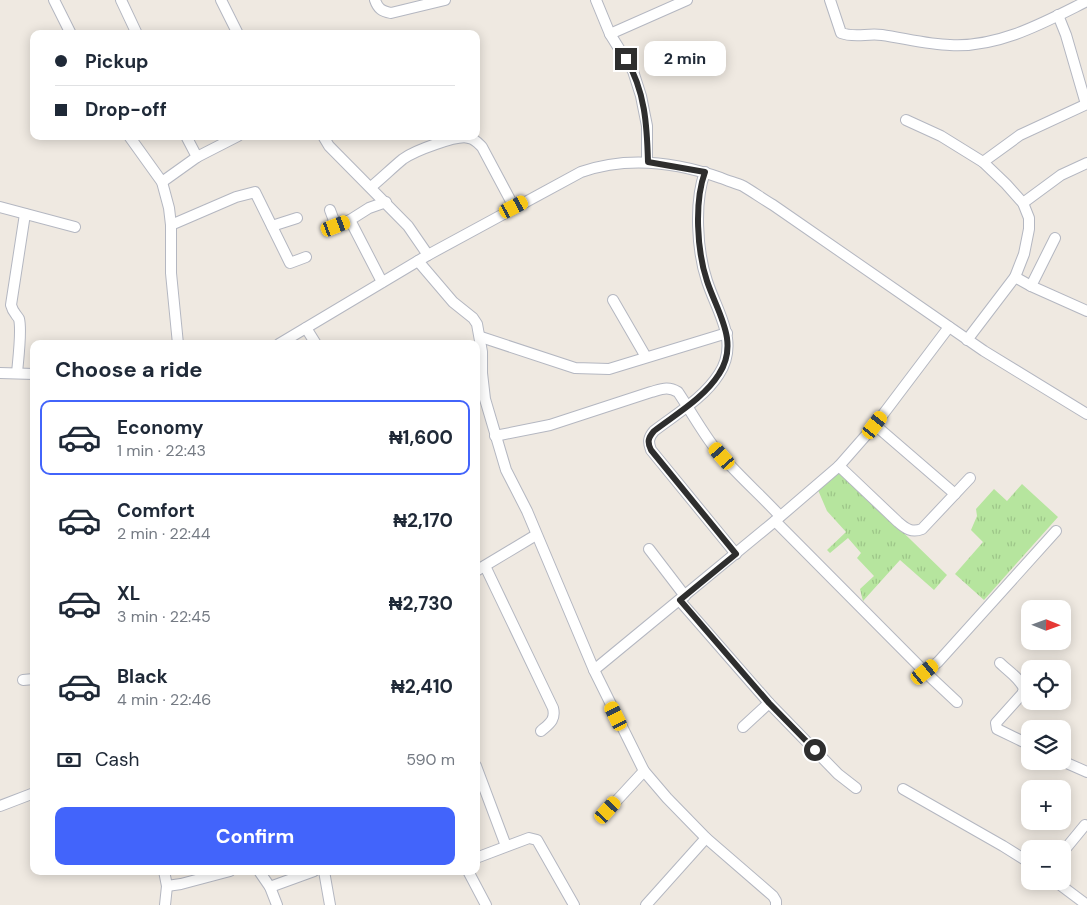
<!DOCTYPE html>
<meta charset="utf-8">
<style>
:root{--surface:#fff;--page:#f2f2f3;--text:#1f2937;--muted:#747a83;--line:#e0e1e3;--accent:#4264fb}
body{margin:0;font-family:"DM Sans",sans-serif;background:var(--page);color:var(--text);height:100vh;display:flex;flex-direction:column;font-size:19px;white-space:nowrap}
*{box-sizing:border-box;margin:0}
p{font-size:16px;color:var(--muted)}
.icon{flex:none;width:28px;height:28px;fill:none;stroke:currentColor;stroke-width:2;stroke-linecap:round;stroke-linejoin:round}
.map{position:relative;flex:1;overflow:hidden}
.panel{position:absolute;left:30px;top:340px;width:450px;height:535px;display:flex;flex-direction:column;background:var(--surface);border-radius:10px;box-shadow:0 2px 12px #0003}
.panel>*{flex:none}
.banner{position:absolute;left:30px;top:30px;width:450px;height:110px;border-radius:10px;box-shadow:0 2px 12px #0003;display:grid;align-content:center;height:110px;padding:0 25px;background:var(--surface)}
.needle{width:32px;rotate:91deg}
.tools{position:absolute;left:1021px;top:600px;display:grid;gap:10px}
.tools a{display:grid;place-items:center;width:50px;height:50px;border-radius:10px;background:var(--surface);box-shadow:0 2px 12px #0003;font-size:25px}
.end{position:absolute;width:22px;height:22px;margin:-11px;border:6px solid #2e2e2e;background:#fff;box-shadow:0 0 0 2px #fff}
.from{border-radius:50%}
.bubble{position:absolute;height:35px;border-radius:10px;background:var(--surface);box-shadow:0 2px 12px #0003;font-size:16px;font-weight:700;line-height:35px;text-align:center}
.car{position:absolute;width:15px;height:30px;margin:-15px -8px;border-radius:6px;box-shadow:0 0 4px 1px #0007;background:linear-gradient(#f5c518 24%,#345 0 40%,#f5c518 0 76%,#345 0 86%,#f5c518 0)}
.banner b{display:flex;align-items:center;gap:18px;height:48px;font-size:19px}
.banner b+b{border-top:1px solid var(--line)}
.banner i{width:12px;height:12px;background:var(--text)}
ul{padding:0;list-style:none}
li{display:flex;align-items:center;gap:15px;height:75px;margin:0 10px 8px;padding:0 15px;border:2px solid transparent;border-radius:10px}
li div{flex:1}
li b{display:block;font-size:19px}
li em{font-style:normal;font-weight:700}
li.active{border-color:var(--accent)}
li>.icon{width:45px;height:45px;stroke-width:1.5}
h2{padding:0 25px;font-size:22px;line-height:60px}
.pay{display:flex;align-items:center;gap:12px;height:55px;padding:0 25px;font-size:19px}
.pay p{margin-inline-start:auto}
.button{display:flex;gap:10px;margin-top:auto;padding:10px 25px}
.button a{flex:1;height:58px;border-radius:10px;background:var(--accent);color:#fff;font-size:20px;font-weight:700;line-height:58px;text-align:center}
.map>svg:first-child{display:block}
.grass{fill:url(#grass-tufts)}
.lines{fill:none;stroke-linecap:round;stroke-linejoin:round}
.minor-casing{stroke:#b4b7c1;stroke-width:12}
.minor{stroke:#fff;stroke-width:10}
.route{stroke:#2e2e2e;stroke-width:6}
</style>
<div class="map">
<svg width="1087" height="905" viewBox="0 0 1087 905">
<defs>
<pattern id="grass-tufts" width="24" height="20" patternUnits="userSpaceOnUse" patternTransform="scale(1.25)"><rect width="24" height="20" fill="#b6e59e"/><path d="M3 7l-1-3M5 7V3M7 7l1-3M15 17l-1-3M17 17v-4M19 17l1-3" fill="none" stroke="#9dc588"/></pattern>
</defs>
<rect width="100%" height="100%" fill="#efe9e1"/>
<g class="grass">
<polygon points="840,471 947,575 934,590 900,560 863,601 860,589 874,576 857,558 861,553 848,538 830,553 827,550 846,532 827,511 818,490"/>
<polygon points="1022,484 1058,517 984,600 955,574 983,542 971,530 977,516 976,509 994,489 1007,501"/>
</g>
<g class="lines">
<defs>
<g id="minor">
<polyline points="54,0 71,34"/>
<polyline points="121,0 137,34"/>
<polyline points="221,0 238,34"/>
<path d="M375,0c3,9 7,11 16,13l54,-13"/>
<polyline points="596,0 610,34 633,71 641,96 647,126 647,162"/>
<path d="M830,0l11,33c13,5 27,0 41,2 21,3 48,10 68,10 49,3 95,-23 137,-44"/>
<polyline points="1058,15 1066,35 1086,104"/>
<polyline points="610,34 687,0"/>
<polyline points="906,120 941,136 983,162 1006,184 1023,203 1029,218 1029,229 1024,254 1015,277 967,340"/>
<polyline points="129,136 162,182 169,208 171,225 171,273 178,344"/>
<polyline points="186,136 197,157"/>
<polyline points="323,136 329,146 408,226 428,255"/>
<polyline points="983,162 1020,135 1087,104"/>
<path d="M705,172c-11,30 -8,79 2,109 10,31 33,61 12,93 -15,24 -43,40 -65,57 -6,7 -6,11 -3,19l85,104"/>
<polyline points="162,182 197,157 238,136"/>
<path d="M371,187c11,-9 21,-19 32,-28 11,-8 55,-25 66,-21 6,1 9,5 13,9l32,60"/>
<polyline points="1023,203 1061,175 1087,163"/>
<polyline points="0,207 75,227"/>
<polyline points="330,210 336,226 350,220"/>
<polyline points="171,225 236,197 255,192 290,263 306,257"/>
<polyline points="272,226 297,218"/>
<polyline points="418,261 453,302 473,318 477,324 482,352 482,373 485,399 506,470 527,511 594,670 644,771 667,798 706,838 773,896 776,901 776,905"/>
<polyline points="1015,277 1031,286 1087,311"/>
<polyline points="382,282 350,220 369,208 386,202"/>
<polyline points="1031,286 1055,238"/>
<polyline points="613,300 646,357"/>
<polyline points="306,328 316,344"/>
<polyline points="481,337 575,368 609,369 727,333"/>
<path d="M279,344l149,-89 153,-83c46,-16 95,-10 140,6 7,3 15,5 22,8 10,6 20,13 30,19l211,146 103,63"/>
<polyline points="0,373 34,374"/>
<path d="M17,373c1,-12 5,-43 2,-54 -2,-4 -6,-6 -8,-14l14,-91"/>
<polyline points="875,425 955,494"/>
<path d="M495,436l55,-11 101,-33c11,-3 17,-6 27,0 12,18 23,38 36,55 19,24 45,46 66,69"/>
<path d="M839,466l59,56c8,7 14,11 24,7l48,-51"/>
<polyline points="775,521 925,672 938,662 1056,531"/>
<polyline points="649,549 685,596"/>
<path d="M485,566l68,142c3,12 -4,16 -12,23"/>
<polyline points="476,571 536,535"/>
<polyline points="680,601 769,703 838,774 856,788"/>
<path d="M1000,663c8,8 20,15 24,26l-2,5 -26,29 1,6 33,16"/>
<polyline points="594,670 775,521 839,466 875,425 949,327"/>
<polyline points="925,672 957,702"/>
<polyline points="23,680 34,679"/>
<polyline points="743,727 769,703"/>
<polyline points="1062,761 1087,772"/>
<polyline points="476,766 506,846"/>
<polyline points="903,789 1003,846 1030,863"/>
<polyline points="0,806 34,793"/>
<polyline points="608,810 644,771"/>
<polyline points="1062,853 1085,825"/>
<polyline points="476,858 529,838 537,840 574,905"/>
<polyline points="164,871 167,886 165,905"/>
<polyline points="259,871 270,887 277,905"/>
<polyline points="324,871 330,905"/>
<polyline points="468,871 486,905"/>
<polyline points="1055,881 1087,905"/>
<polyline points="167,886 181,884 230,871"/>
<polyline points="270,887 314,871"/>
<polyline points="646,905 706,838"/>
</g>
</defs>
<use href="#minor" class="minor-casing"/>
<use href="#minor" class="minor"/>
</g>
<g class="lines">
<path class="route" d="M626,59c19,32 21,66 22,103l57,10c-11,30 -8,79 2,109 10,31 33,61 12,93 -15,24 -43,40 -65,57 -6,7 -7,11 -3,19l85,104 -56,46 89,103 46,47"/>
</g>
</svg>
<div class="tools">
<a><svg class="needle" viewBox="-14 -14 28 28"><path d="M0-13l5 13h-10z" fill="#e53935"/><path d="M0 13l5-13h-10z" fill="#747a83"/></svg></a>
<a><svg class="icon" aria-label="locate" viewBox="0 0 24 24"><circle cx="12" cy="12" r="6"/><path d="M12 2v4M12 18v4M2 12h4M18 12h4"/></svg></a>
<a><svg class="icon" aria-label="layers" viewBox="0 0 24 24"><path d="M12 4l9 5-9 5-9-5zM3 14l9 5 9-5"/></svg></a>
<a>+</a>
<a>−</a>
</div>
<i class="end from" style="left:815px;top:750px"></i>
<i class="end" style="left:626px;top:59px"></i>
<div class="bubble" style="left:644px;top:41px;width:82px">2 min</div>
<i class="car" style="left:514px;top:207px;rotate:62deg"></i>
<i class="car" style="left:336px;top:226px;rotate:69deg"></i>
<i class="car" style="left:875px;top:425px;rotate:37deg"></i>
<i class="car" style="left:722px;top:456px;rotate:319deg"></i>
<i class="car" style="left:925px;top:672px;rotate:51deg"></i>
<i class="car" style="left:616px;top:716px;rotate:334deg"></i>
<i class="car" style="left:608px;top:810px;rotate:42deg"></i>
<div class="banner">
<b><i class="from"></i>Pickup</b>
<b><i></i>Drop-off</b>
</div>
<section class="panel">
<h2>Choose a ride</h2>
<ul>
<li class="active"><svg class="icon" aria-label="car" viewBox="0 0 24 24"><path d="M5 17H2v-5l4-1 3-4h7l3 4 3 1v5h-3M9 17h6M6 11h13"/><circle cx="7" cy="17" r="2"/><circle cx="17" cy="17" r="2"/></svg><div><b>Economy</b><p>1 min · 22:43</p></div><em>₦1,600</em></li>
<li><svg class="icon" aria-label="car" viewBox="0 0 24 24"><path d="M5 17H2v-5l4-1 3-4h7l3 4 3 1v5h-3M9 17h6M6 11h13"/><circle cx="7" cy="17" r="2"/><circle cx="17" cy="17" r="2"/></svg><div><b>Comfort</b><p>2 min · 22:44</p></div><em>₦2,170</em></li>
<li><svg class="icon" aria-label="car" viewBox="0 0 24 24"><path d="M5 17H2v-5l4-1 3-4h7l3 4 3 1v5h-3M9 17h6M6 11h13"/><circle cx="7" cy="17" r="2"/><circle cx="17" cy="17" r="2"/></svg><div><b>XL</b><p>3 min · 22:45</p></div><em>₦2,730</em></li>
<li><svg class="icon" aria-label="car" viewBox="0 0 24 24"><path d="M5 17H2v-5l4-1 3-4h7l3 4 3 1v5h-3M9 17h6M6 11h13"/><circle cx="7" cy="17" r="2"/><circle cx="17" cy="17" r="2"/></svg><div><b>Black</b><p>4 min · 22:46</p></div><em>₦2,410</em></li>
</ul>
<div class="pay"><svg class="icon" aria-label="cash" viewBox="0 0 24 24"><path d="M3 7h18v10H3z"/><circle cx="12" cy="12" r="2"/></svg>Cash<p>590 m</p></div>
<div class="button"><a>Confirm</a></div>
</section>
</div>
